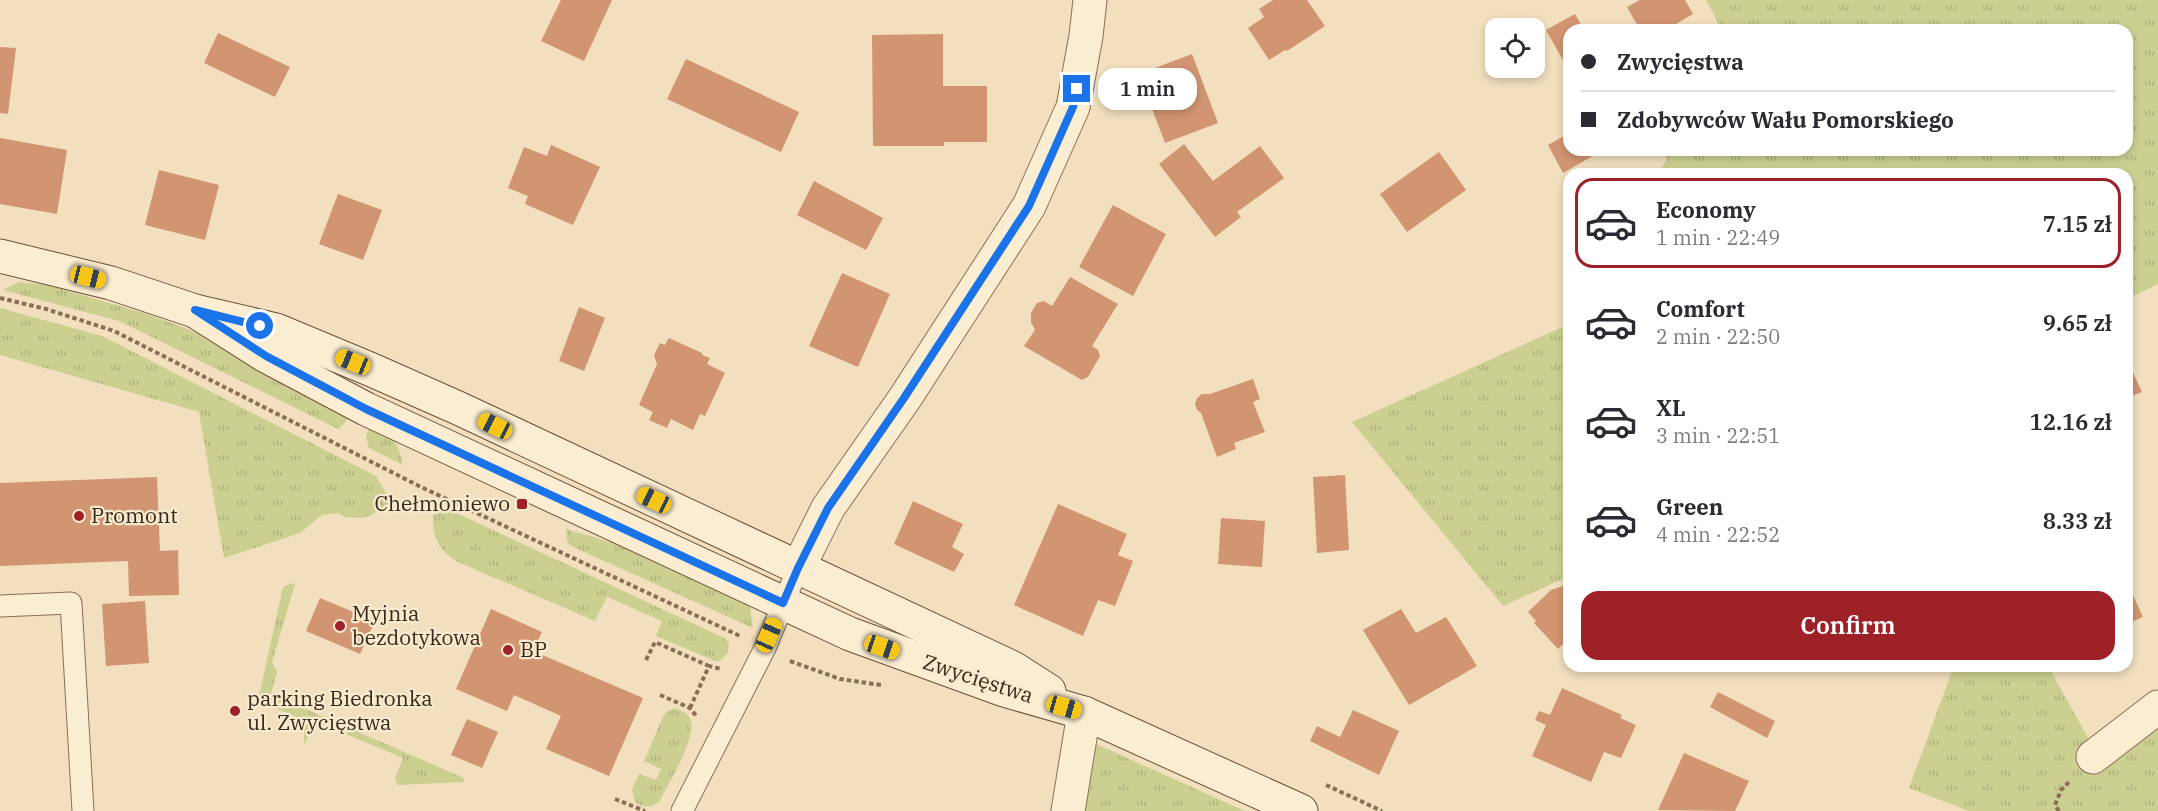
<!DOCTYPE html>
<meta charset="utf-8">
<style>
:root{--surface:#fff;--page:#f2f2f3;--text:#2b2b33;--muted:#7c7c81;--line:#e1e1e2;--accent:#9e2128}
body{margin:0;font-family:"IBM Plex Serif",serif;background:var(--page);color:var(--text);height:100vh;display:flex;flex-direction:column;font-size:22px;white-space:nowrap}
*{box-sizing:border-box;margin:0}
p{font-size:20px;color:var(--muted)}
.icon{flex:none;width:33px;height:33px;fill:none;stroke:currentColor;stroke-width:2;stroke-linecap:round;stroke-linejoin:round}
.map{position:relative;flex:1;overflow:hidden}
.sheet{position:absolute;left:1563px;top:168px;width:570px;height:504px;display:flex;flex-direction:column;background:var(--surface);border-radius:18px;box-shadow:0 3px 9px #0003}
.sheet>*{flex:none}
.top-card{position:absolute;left:1563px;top:24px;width:570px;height:132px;border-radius:18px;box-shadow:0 3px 9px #0003;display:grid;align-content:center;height:132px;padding:0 18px;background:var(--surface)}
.buttons{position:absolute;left:1485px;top:18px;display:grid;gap:12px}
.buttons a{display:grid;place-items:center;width:60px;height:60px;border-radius:12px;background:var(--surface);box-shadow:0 3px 9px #0003;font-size:30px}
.end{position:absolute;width:27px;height:27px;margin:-14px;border:8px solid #1a73e8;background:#fff;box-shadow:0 0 0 3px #fff}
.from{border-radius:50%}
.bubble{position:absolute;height:42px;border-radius:18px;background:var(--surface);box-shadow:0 3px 9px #0003;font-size:20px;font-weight:600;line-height:42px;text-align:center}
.car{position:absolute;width:18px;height:36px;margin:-18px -9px;border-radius:8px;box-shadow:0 0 4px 2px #0007;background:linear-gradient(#f5c518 24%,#345 0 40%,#f5c518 0 76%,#345 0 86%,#f5c518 0)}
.top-card b{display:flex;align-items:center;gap:21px;height:57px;font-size:22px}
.top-card b+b{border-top:2px solid var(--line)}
.top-card i{width:15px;height:15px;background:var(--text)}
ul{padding:10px 0 0;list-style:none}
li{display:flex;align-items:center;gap:18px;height:90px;margin:0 12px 9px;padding:0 6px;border:3px solid transparent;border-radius:18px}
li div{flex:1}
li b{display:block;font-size:22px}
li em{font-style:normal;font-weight:600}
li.selected{border-color:var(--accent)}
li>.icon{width:54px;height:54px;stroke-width:1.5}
.cta{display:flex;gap:12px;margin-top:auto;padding:12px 18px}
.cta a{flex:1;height:69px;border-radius:18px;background:var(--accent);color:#fff;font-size:24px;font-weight:600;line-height:69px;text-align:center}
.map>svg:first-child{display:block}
.grass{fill:url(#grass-tufts)}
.building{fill:#d29571}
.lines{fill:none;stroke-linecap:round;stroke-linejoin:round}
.lane-casing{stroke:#8a6f55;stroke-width:23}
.street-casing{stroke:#8a6f55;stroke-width:35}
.secondary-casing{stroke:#6c5039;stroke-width:35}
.path{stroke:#8a6f55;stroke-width:4;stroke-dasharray:4.5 3;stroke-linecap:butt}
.lane{stroke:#fbedd2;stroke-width:21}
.street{stroke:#fbedd2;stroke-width:33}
.secondary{stroke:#fbedd2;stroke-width:33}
.route{stroke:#1a73e8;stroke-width:8}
.poi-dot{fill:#9e2128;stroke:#f8eace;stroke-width:2}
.labels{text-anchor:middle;stroke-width:4.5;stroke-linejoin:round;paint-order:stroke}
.poi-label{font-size:21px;fill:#39281b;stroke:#f8eace;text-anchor:start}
.street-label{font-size:21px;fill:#39281b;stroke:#f8eace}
</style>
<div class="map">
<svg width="2158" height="811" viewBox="0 0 2158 811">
<defs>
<pattern id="grass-tufts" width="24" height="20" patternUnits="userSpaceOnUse" patternTransform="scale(1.5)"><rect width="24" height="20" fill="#cbd091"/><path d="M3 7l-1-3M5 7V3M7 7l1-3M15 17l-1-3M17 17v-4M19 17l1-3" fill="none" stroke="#afb37c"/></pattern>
</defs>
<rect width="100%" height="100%" fill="#f1dfbe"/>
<g class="grass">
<polygon points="1706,0 2158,0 2158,284 2127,299 2127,174 1658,174 1667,159 1663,150 2127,150 2127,30 1722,30"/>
<polygon points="19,282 48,285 147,314 188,329 232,349 351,412 345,423 338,429 119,321 3,290"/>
<polygon points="0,308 102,336 376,476 391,502 370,516 358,518 345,517 338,513 322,515 300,533 224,558 199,412 0,355"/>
<polygon points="1569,324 1569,576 1503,606 1352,422"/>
<path d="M371,422c20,15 27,17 32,43l-34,-17 -3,-11z"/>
<path d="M448,509l276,129 5,5 -1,10 -8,8h-5l-59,-25 6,-15 -55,-24 -12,24 -137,-59c-19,-11 -26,-25 -25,-47z"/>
<polygon points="566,529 674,561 745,597 750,606 753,628 571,546 567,541"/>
<polygon points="292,583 295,584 272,662 277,672 271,694 464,778 464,782 397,785 395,778 403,758 315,721 304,745 304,720 258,701 283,587"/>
<polygon points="1954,666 2048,666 2098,756 2158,717 2158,811 1969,811 1909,788"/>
<path d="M675,708c6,3 13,4 15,11 8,18 -22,65 -31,83 -9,6 -16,6 -24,0l-3,-13 7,-15 17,6 5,-11 -17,-8 18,-42 3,-6z"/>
<polygon points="1094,743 1245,811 1084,811"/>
</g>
<g class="building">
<polygon points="561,0 612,0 584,61 541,41"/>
<polygon points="1273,0 1307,0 1325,26 1287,51 1285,50 1269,60 1248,28 1264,17 1259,9"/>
<polygon points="1640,0 1685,0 1693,14 1666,30 1640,30 1627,7"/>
<polygon points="1575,14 1584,30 1569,30 1569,71 1546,30"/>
<polygon points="218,33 290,67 275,97 204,63"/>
<polygon points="943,34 943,86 987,86 987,142 944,142 944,146 873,146 872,35"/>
<polygon points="0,47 16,48 8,114 0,113"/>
<polygon points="1192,54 1218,123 1165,143 1139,74"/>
<polygon points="686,59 799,112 781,152 667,99"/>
<polygon points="1569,133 1569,150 1603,150 1563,173 1548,145"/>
<polygon points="0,138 67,150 57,214 0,204"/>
<polygon points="1184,144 1213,181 1260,146 1284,178 1237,212 1241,217 1215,237 1159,164"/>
<polygon points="551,145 600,167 573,225 525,204 528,196 508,188 524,147 547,156"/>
<polygon points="1439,152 1466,190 1407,232 1380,194"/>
<polygon points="159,170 219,185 205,240 145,225"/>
<polygon points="814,181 883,218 866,250 797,215"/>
<polygon points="338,194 382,210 363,260 319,244"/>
<polygon points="1113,205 1166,234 1133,296 1079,267"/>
<polygon points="842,273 890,294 858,367 809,346"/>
<polygon points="1070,277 1118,304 1092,346 1098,350 1100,356 1088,377 1082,380 1024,346 1035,330 1031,322 1031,313 1037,303 1044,301 1052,306"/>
<polygon points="579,307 605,318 584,371 559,361"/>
<polygon points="669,338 702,353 702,355 710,358 707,364 725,373 705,416 700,414 693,430 671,419 667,428 649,420 653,412 639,405 657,364 654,355 660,343 665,345"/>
<polygon points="2130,366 2142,392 2127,398 2127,367"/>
<polygon points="1253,379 1260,399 1253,402 1265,432 1234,443 1236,449 1217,457 1201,413 1197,410 1195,404 1197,398 1202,394 1210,394"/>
<polygon points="1345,475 1349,550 1317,553 1313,477"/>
<polygon points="157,477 160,551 178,550 179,595 129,596 128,561 0,566 0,483"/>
<polygon points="913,501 963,524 952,547 964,554 954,572 894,544"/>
<polygon points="1058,504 1127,534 1118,555 1133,561 1115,606 1098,600 1083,636 1014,605"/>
<polygon points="1221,518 1265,521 1262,567 1218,564"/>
<polygon points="2127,582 2143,617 2127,624"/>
<polygon points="1569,584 1569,638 1558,649 1534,623 1536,621 1528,612 1551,590"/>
<polygon points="320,598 375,621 360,654 306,631"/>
<polygon points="145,601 149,663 106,666 102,604"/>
<polygon points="491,609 542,632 533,651 643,698 609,776 546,749 561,716 514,695 507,711 456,689"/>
<polygon points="1401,609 1416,633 1446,617 1477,666 1409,705 1363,630"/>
<polygon points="1562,688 1622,715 1620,718 1636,725 1621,758 1604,752 1591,782 1532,756 1546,725 1535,720 1539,711 1550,715"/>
<polygon points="1718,692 1775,721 1767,738 1710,707"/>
<polygon points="1353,710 1399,731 1379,775 1310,741 1317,726 1340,737"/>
<polygon points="467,719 498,732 482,768 451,755"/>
<polygon points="1684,753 1749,781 1735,811 1658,810"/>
</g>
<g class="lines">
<defs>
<g id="lane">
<polyline points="0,606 71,603 83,811"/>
<polyline points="682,811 765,648 798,568"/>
</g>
<g id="street">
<polyline points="798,568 828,508 905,398 1029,206 1073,107 1086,36 1090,0"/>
<polyline points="2093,757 2158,707"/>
<polyline points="1068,811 1084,713"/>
</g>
<g id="secondary">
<polyline points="0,256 111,283 195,311 276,330 372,370 458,408 1013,668 1049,691"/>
<polyline points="195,311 266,356 366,409 850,634 1004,690 1084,713 1301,811"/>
</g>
</defs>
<use href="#lane" class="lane-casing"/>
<use href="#street" class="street-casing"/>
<use href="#secondary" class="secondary-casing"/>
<g class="path">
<polyline points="0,298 46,309 114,331 421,487 740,636"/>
<polyline points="646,660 655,642 709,666"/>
<polyline points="790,661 840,679 881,685"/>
<polyline points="660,695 690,708 697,717"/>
<polyline points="690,708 709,666 721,669"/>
<polyline points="1326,785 1382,811"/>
<polyline points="615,799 645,811"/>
<polyline points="2059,811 2055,805 2061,790 2069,782"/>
</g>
<use href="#lane" class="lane"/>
<use href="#street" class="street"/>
<use href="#secondary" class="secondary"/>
</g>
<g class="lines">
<polyline class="route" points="260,326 195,310 266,356 366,409 783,603 798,568 828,508 904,398 1029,206 1073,107 1077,89"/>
</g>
<g class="poi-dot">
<rect x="516" y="498" width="12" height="12" rx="3"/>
<circle cx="79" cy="516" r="6"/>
<circle cx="340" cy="626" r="6"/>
<circle cx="508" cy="650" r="6"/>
<circle cx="235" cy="711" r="6"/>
</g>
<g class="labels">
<g class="poi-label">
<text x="510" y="511" text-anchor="end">Chełmoniewo</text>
<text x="91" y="523">Promont</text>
<text x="352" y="621">Myjnia<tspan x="352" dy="24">bezdotykowa</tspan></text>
<text x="520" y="657">BP</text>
<text x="247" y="706">parking Biedronka<tspan x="247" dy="24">ul. Zwycięstwa</tspan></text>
</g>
<g class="street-label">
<text transform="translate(978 679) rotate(18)" y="7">Zwycięstwa</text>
</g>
</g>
</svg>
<div class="buttons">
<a><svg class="icon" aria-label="locate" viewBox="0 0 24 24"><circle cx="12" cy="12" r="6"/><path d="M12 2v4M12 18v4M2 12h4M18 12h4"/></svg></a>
</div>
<i class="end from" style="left:260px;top:326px"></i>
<i class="end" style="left:1077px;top:89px"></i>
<div class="bubble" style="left:1098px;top:68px;width:99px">1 min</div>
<i class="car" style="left:88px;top:277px;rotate:104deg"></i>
<i class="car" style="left:353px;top:362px;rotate:292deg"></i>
<i class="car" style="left:495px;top:426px;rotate:296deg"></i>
<i class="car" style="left:654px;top:500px;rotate:295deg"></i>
<i class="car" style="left:769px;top:635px;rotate:24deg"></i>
<i class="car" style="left:882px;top:647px;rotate:109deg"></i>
<i class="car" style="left:1064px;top:707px;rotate:106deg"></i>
<div class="top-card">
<b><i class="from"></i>Zwycięstwa</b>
<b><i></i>Zdobywców Wału Pomorskiego</b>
</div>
<section class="sheet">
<ul>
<li class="selected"><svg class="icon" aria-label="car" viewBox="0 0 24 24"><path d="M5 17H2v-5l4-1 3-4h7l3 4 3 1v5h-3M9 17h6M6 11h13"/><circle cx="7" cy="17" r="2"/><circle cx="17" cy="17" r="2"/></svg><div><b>Economy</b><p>1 min · 22:49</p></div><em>7.15 zł</em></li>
<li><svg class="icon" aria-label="car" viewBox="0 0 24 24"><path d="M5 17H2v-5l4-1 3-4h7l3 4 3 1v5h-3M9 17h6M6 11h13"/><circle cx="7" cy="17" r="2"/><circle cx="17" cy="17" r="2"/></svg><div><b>Comfort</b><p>2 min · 22:50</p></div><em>9.65 zł</em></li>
<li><svg class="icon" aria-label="car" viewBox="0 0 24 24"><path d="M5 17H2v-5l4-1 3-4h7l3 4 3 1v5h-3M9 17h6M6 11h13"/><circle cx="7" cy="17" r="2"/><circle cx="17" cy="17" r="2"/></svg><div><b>XL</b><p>3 min · 22:51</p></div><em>12.16 zł</em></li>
<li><svg class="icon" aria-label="car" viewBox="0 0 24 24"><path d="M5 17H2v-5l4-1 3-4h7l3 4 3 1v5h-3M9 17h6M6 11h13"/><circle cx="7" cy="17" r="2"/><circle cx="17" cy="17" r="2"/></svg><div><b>Green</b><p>4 min · 22:52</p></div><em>8.33 zł</em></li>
</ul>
<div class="cta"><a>Confirm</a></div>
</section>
</div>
